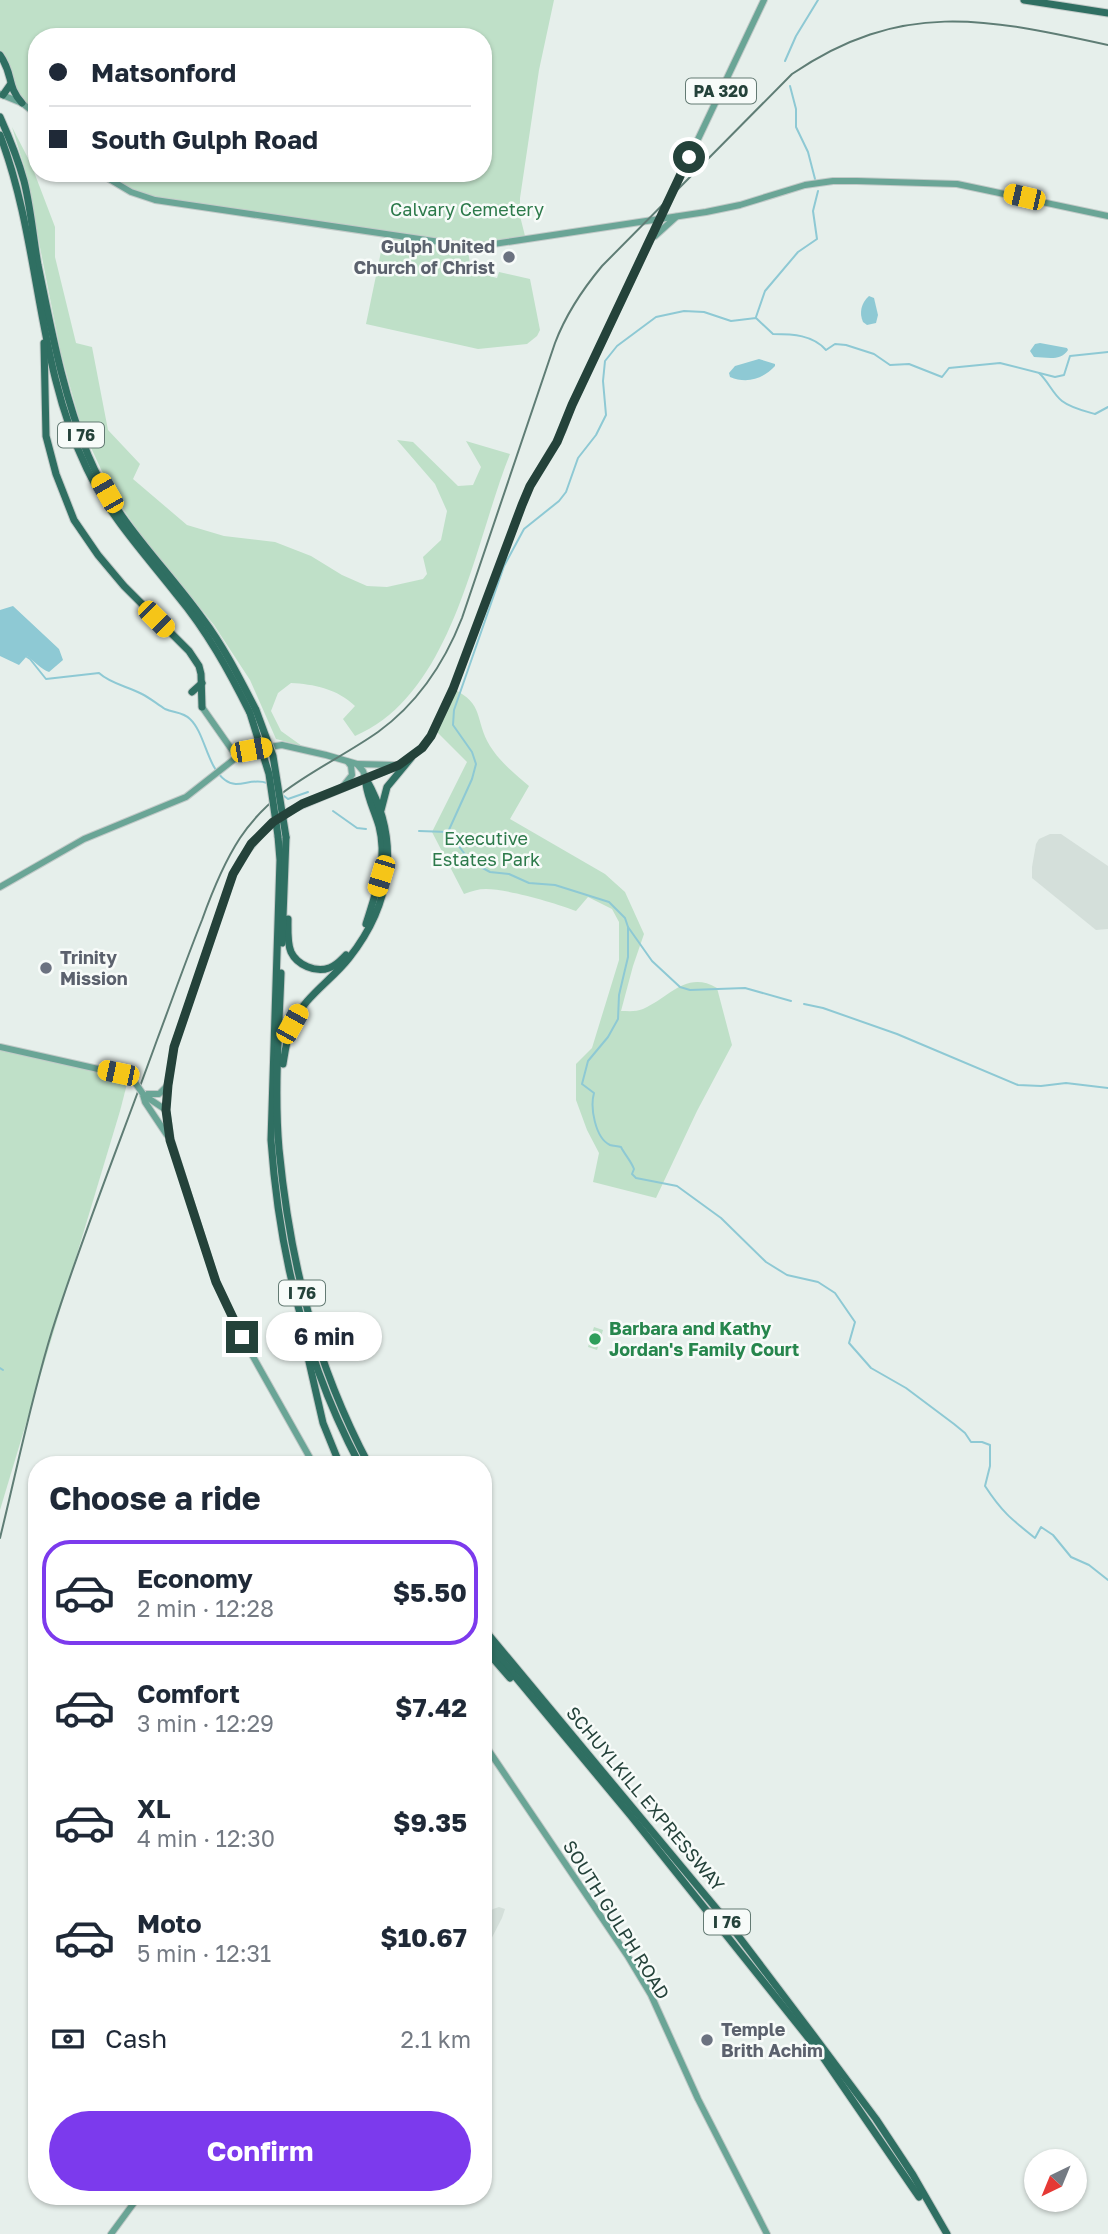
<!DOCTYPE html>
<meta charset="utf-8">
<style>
:root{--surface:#fff;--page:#f6f6f7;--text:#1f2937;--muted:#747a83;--line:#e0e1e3;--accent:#7c3aed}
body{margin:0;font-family:"Golos Text",sans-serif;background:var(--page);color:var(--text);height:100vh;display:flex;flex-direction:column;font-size:26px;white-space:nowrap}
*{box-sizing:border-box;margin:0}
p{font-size:23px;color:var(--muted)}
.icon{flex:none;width:38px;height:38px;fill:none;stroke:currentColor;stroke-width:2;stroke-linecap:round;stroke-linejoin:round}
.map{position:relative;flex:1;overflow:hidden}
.drawer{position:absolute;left:28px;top:1456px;width:464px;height:749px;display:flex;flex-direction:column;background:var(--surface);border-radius:28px;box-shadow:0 2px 5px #0004}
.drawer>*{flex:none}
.banner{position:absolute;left:28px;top:28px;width:464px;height:154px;border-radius:28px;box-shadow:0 2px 5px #0004;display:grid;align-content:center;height:154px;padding:0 21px;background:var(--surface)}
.needle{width:46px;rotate:223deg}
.controls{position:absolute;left:1024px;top:2149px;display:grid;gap:14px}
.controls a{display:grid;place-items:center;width:63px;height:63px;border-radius:50%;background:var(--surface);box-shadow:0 2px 5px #0004;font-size:35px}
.end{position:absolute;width:32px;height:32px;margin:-16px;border:9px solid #24423a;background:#fff;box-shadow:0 0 0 4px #fff}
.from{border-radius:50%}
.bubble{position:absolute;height:49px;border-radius:24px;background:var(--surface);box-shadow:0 2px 5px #0004;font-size:23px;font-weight:700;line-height:49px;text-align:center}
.car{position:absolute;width:21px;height:42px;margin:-21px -10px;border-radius:9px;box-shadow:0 0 5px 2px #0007;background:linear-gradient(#f5c518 24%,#345 0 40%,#f5c518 0 76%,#345 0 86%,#f5c518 0)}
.banner b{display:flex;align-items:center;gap:24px;height:66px;font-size:26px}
.banner b+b{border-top:2px solid var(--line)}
.banner i{width:18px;height:18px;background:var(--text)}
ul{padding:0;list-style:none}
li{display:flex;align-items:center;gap:21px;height:105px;margin:0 14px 10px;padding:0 7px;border:4px solid transparent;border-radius:28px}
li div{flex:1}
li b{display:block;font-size:26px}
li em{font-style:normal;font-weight:700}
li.on{border-color:var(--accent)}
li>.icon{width:63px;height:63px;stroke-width:1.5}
h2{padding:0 21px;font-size:32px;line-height:84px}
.pay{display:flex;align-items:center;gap:18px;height:77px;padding:0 21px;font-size:26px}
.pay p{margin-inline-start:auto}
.primary-button{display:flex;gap:14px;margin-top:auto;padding:14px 21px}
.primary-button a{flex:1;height:80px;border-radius:42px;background:var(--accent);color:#fff;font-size:28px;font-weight:700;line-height:80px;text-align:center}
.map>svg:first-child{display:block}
.built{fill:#d4dfda}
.green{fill:#bfe0c8}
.water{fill:#8ec9d4}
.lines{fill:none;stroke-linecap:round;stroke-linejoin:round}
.stream{stroke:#8ec9d4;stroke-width:2}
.major-casing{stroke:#c2cac8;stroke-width:8}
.highway-casing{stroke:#c2cac8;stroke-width:9}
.major{stroke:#6aa596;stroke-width:6}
.highway{stroke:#2f6f62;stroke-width:7}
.tram{stroke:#5f7d75;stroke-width:2}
.major-bridge-casing{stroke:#c2cac8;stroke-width:8;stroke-linecap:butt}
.highway-bridge-casing{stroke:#c2cac8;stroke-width:9;stroke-linecap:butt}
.major-bridge{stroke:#6aa596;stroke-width:6}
.highway-bridge{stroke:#2f6f62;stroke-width:7}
.route{stroke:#24423a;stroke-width:9}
.worship-dot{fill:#6b7280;stroke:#f7fbf9;stroke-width:2.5}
.leisure-dot{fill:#2e9e5b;stroke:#f7fbf9;stroke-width:2.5}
.labels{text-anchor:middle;stroke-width:5;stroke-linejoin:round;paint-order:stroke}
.shield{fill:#f7fbf9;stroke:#637a73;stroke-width:2}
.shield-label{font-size:16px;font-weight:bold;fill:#24423a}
.park-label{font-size:18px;fill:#2d7a4b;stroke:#f7fbf9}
.worship-label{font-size:18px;font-weight:bold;fill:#5b616d;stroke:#f7fbf9;text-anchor:start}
.leisure-label{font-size:18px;font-weight:bold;fill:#27864d;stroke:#f7fbf9;text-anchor:start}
.street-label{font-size:18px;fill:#24423a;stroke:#f7fbf9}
</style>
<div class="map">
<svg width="1108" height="2234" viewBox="0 0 1108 2234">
<rect width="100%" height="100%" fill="#e6efeb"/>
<g class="built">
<polygon points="1050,834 1061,834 1108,866 1108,929 1096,930 1032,878 1032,867 1036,844 1039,839"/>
<polygon points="499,1907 505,1909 502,1918 483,1955 483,1918 493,1909"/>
</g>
<g class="green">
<polygon points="0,0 554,0 539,70 520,198 520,216 526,240 487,247 143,197 99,173 483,173 483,37 37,37 37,115 22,103 0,55"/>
<path d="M12,127l19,37 24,63v30l21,86 16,4 16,83 32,34 -7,15 54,46 37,11 51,6 36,14 31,19 25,11 20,1 36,-8 4,-5 -4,-17 18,-17 6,-29 -12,-27 -38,-44 16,2 45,44 15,-1 8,-18 -15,-26 44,13c-36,89 -56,240 -155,282l-12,-17 12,-13c-17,-17 -42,-22 -64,-23l-13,10 -7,18 10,20 21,15 -26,-7 -26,-59 -36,-55 -74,-91 -29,-43 -30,-65 -20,-72 -37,-188z"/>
<polygon points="384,237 468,250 471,271 497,278 499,272 530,279 540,330 537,336 527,344 478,349 366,324"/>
<path d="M453,689c32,15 21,30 37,57 10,16 25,28 39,40l-19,33 95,55 20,18 19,42 -11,32 -12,45c7,0 15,1 22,-2 26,-11 43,-39 74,-21l15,57 -35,66 -41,87 -63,-16 6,-29 -12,-23 -11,-30v-36l16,-16 27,-88v-38l-7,-13 -24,-12 -12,14c-20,-8 -69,-22 -90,-22 -8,0 -14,2 -22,5l-32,-62 35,-70 -32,-32z"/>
<polygon points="0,1048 128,1080 120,1111 0,1510"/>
<polygon points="594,1327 603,1330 597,1350 588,1347"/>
</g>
<g class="water">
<path d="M869,296l5,2 4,17 -2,8 -9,2 -4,-3c-4,-9 -2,-19 6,-26z"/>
<path d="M1040,343l27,5 1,2c-8,12 -22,7 -34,7l-4,-6 5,-7z"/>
<path d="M759,359l16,5v2c-12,13 -28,18 -45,11l-1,-4 6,-7z"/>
<path d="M13,606l46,43 4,11 -14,12c-8,-3 -15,-11 -22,-16l-8,9 -19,-9v-46z"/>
</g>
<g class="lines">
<g class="stream">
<polyline points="785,61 796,36 818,0"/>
<polyline points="790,86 796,109 796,127 808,152 815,179"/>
<polyline points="756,317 765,291 798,252 817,239 813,211 818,191"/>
<path d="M1039,373c9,8 14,21 23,28 9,7 22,10 33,13l13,-7"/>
<path d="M24,655l6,4 16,20 53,-6c12,11 28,13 43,21 8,4 15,10 23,15 9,4 18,3 25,10 15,14 17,48 35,61 13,10 26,-3 42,3"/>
<polyline points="284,796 288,799 308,792"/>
<polyline points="333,811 357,828 366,829"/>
<path d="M419,831l29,1 24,-53 4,-15 -4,-12 -19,-27 1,-15 50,-144 20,-37 35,-28 7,-9 12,-34 18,-23 10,-20 -3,-34 2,-20 12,-15 39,-29 28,-6 20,1 27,9 25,-3 17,16c20,0 40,1 53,16l9,-6 11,1 28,9 16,11 19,-1 33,13 7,-9 51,-5 55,14 9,-2 6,-19 38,-4"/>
<polyline points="449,833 470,861 490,872 509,874 529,883 555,885 609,902 625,918 628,927 652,961 680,987 690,990 745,988 791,1001"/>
<path d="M628,927v30l-9,38 -1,24 -10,18 -20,24 -6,23 12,9c-4,14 1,45 16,52 3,1 7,1 11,2 4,8 10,14 13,22l-2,5 4,4 41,8 44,32 45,44 21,13 31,7 17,11 20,29 -6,21 22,25 35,20 48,36 11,9 6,9h11l8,3v21l-5,20c17,26 26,33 50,52l6,-11 12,8 18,22 18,8 19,15"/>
<polyline points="804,1004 823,1008 897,1034 1018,1085 1041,1086 1066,1083 1108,1088"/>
<polyline points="0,1368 3,1370"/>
</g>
<defs>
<g id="major">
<polyline points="0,94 22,103 37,115"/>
<polyline points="99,173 131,192 155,200 474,247 706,212 740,205 805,185 833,181 857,181 957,184 1108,216"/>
<polyline points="655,236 676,217"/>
<polyline points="202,707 237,757"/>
<polyline points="357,764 396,765"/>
<polyline points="344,785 352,775 351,766 348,762"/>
<polyline points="0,887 84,839 186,797 237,757 251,750 282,745 326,755 357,764 363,771 366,779"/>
<polyline points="0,1047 125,1075 134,1081"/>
<polyline points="143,1094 159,1094 167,1086"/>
<polyline points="143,1095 145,1102 167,1135"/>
<polyline points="145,1096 166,1110"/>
<polyline points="314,1465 242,1337 216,1282 171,1140 166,1110 168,1085 174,1047 233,874 241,859 262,833 289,811 399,765 423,748 431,736 453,689 522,505 530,486 563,430 572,405 764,0"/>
<polyline points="483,1742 627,1955 651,1995 698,2099 767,2234"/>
<polyline points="111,2234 139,2196"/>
</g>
<g id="highway">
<polyline points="1024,0 1108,13"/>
<path d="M0,55c14,20 6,30 22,48"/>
<polyline points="3,95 10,85"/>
<path d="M0,117c9,20 18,42 24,64 7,28 9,56 14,84 13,63 25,130 50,190 28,67 74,107 115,164 21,28 37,60 53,91"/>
<path d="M0,135c41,108 36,229 87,334 23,48 58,85 90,126 30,36 52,76 73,118"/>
<polyline points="44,343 46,436 56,474 74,520 98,555 124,586 189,651 199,666 201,674 202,707"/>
<polyline points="192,692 202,683"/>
<polyline points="381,810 387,787 411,758"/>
<path d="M278,836l2,24 -9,280c8,114 35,224 89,325"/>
<path d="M288,919c0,11 -1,24 3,33 6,13 25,21 38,16 7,-2 12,-8 17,-13"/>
<path d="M366,924c10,-32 22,-63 13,-98 -4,-14 -11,-27 -13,-42"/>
<polyline points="282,943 286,837"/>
<path d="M281,973c-2,58 -7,118 -2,176 11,113 36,214 90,316"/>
<path d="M283,1064c2,-13 4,-28 10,-41 11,-26 39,-43 56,-65 43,-54 52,-118 17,-179"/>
<polyline points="307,1353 323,1423 340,1465"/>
<polyline points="483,1628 730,1925 808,2028 876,2119 913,2175 947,2234"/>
<polyline points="483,1638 631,1816 818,2050 919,2197"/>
<polyline points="483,1647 510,1678"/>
</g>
</defs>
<use href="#major" class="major-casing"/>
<use href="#highway" class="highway-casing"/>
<use href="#major" class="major"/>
<use href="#highway" class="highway"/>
<path class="tram" d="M0,1538c17,-69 31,-139 52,-207 31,-98 70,-194 105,-291 15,-40 29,-80 45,-120 10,-28 21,-56 38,-82 35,-53 88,-71 138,-106 40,-29 66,-68 84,-114l93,-275c11,-29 27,-53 47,-77l190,-192c109,-74 193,-56 316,-29"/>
<defs>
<polyline id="major-bridge" points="134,1081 143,1094"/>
<g id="highway-bridge">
<polyline points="256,710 273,756 286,837"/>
<polyline points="250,713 269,774 278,836"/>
</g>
</defs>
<use href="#major-bridge" class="major-bridge-casing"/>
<use href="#highway-bridge" class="highway-bridge-casing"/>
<use href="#major-bridge" class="major-bridge"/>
<use href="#highway-bridge" class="highway-bridge"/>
</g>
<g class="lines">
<polyline class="route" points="242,1337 216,1282 170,1140 166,1110 168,1085 174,1047 233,874 251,844 273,822 302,804 399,765 422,748 431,736 453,689 522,505 530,486 557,442 572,405 689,157"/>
</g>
<g class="worship-dot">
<circle cx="509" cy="257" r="7"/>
<circle cx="46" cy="968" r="7"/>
<circle cx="707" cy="2040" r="7"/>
</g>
<circle class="leisure-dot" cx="595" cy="1339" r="7"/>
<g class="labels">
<g class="shield">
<rect x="686" y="78.5" width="70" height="25" rx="5"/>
<rect x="58" y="422.5" width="46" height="25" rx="5"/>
<rect x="279" y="1280.5" width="46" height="25" rx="5"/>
<rect x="704" y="1909.5" width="46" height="25" rx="5"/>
</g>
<g class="shield-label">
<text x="721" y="97">PA 320</text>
<text x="81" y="441">I 76</text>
<text x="302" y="1299">I 76</text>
<text x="727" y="1928">I 76</text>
</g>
<g class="park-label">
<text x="467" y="216">Calvary Cemetery</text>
<text x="486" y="845">Executive<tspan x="486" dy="21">Estates Park</tspan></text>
</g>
<g class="worship-label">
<text x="495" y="253" text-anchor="end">Gulph United<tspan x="495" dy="21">Church of Christ</tspan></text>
<text x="60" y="964">Trinity<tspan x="60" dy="21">Mission</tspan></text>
<text x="721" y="2036">Temple<tspan x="721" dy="21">Brith Achim</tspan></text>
</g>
<g class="leisure-label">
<text x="609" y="1335">Barbara and Kathy<tspan x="609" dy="21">Jordan's Family Court</tspan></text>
</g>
<g class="street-label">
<text transform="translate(645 1799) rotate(50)" y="6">SCHUYLKILL EXPRESSWAY</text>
<text transform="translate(616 1920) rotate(58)" y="6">SOUTH GULPH ROAD</text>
</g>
</g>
</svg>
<div class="controls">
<a><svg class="needle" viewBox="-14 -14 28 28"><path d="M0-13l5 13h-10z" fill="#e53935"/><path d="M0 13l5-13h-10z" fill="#747a83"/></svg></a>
</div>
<i class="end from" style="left:689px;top:157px"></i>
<i class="end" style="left:242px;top:1337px"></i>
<div class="bubble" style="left:266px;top:1312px;width:116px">6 min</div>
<i class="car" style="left:1024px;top:197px;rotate:283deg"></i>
<i class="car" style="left:107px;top:493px;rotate:330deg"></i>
<i class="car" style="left:156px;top:619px;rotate:135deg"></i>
<i class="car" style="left:251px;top:750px;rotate:80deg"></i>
<i class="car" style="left:381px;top:876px;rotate:197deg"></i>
<i class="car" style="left:292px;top:1024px;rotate:29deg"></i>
<i class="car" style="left:118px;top:1073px;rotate:282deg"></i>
<div class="banner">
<b><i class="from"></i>Matsonford</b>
<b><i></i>South Gulph Road</b>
</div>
<section class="drawer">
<h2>Choose a ride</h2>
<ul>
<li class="on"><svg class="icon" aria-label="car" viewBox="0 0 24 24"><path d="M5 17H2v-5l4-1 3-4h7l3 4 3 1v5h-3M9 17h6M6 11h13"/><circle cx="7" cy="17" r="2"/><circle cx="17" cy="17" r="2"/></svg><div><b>Economy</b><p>2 min · 12:28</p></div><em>$5.50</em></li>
<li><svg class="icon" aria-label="car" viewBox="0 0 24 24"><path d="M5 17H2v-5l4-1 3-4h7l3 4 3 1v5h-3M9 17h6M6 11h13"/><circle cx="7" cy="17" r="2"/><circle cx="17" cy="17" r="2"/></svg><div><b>Comfort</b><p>3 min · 12:29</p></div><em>$7.42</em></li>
<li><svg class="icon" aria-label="car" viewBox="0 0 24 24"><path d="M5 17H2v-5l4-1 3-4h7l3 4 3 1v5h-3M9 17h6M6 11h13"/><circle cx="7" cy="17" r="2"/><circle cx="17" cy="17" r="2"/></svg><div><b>XL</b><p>4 min · 12:30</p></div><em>$9.35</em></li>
<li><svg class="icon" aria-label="car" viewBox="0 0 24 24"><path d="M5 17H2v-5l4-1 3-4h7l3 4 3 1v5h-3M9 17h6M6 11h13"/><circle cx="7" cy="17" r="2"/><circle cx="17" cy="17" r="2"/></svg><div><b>Moto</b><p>5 min · 12:31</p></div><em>$10.67</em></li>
</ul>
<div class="pay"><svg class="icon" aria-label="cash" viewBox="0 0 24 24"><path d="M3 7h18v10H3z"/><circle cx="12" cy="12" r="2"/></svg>Cash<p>2.1 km</p></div>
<div class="primary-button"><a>Confirm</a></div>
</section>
</div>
